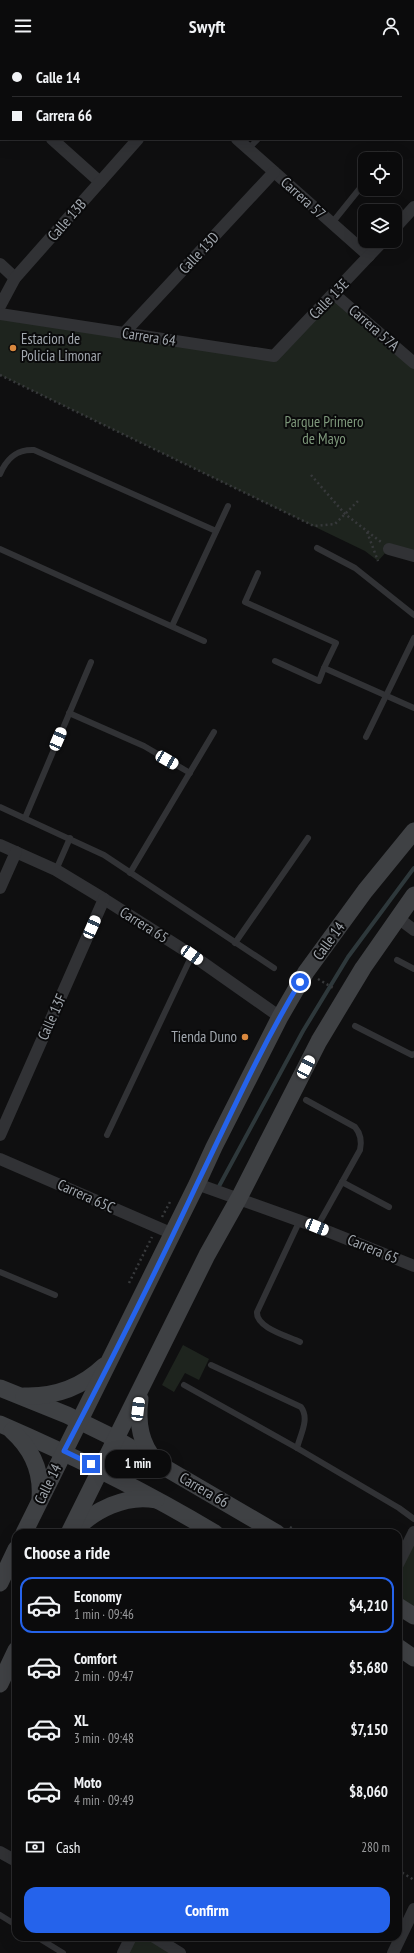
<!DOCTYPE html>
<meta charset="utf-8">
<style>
:root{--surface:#0b0b0c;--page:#19191a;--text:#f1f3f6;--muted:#9a9b9d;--line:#2b2b2d;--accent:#2563eb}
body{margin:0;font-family:"PT Sans Narrow",sans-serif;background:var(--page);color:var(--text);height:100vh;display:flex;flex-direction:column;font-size:15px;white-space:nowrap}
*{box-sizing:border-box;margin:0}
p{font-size:13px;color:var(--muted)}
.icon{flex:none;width:22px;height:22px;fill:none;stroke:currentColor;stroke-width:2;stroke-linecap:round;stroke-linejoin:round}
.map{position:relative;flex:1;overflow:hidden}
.sheet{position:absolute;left:12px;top:1477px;width:390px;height:412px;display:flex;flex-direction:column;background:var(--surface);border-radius:12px;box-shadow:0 4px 16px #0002,0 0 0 1px var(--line)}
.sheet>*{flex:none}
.guide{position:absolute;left:0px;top:0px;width:414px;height:88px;box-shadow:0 4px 16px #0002,0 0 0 1px var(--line);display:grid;align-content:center;height:88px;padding:0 12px;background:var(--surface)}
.buttons{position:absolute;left:358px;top:100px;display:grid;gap:8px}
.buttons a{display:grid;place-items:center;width:44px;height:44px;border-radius:8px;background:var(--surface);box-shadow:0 4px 16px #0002,0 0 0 1px var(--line);font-size:20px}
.end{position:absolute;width:18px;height:18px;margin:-9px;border:5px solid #2563eb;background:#fff;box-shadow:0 0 0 2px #fff}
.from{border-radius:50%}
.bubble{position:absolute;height:28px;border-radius:12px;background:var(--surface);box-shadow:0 4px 16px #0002,0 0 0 1px var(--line);font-size:13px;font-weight:600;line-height:28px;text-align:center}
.car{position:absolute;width:12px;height:24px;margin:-12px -6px;border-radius:5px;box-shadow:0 0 3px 1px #0007;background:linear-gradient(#fff 24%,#345 0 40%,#fff 0 76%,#345 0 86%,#fff 0)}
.guide b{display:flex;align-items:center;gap:14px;height:38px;font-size:15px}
.guide b+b{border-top:1px solid var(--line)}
.guide i{width:10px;height:10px;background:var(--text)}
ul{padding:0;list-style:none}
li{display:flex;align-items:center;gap:12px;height:56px;margin:0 8px 6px;padding:0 4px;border:2px solid transparent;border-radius:12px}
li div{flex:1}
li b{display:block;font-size:15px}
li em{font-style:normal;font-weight:600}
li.current{border-color:var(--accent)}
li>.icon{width:36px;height:36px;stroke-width:1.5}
h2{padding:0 12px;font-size:18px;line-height:48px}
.pay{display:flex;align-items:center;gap:10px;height:44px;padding:0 12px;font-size:15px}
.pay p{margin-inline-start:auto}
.primary-button{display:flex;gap:8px;margin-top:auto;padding:8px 12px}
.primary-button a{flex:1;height:46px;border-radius:12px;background:var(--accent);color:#fff;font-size:16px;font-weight:600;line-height:46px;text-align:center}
header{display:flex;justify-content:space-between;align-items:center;height:52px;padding:0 12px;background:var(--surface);font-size:18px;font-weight:600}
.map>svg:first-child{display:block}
.green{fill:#1e241e}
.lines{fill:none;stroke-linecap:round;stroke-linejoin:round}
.stream{stroke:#2e383b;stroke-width:4}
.path{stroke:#37393b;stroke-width:2.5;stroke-dasharray:2 3;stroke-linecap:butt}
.lane{stroke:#313235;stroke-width:6}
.street{stroke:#313235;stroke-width:12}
.secondary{stroke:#3f4144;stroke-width:17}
.route{stroke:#2563eb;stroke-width:5}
.poi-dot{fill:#d9883e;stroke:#0a0a0b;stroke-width:1.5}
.labels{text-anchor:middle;stroke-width:4;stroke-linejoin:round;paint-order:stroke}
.street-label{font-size:15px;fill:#a2a8af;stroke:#0a0a0b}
.poi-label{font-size:15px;fill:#a2a8af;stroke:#0a0a0b;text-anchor:start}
.park-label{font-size:15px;fill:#7e987b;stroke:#0a0a0b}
</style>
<header><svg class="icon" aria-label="menu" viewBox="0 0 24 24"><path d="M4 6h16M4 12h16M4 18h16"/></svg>Swyft<svg class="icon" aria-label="person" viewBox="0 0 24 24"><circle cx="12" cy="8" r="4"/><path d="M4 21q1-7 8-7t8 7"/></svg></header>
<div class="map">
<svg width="414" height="1901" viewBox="0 0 414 1901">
<rect width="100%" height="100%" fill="#0f0f10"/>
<g class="green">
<polygon points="334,242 414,311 414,501 389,497 378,509 365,499 0,323 0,262 274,304"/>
<polygon points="183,1293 209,1307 199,1328 185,1321 174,1340 162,1333"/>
<polygon points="414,1480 414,1564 398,1554 398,1512"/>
<polygon points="131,1885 154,1885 180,1901 123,1901"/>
</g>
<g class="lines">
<polyline class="stream" points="217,1138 303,979 348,905 414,816"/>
<g class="path">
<polyline points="0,323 314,474 335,472 360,447"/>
<polyline points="311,423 345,462 381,490"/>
<polyline points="367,480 378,509"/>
<polyline points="318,927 335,937"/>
<polyline points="162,1165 170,1150"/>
<polyline points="129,1231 152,1185"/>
<polyline points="290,1475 300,1481"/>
<polyline points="398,1818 414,1828"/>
</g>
<g class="lane">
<polyline points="413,82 414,83"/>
<polyline points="248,97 258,87"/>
<polyline points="384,107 388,102"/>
<polyline points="332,171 365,130"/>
<path d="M0,422c7,-16 17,-25 34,-24l182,81"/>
<polyline points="317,496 355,516 414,563"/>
<polyline points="0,497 204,589"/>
<polyline points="258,521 245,550 336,591 324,616 414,656"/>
<polyline points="172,574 228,454"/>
<polyline points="275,609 319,629 324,616"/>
<polyline points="69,661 144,694 190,721"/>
<polyline points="366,685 414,586"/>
<polyline points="0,755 104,803 274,916"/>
<polyline points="25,766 91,610"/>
<polyline points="56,818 70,786"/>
<polyline points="130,821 214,680"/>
<polyline points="235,891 308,786"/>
<polyline points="397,908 414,917"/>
<polyline points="355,974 412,1003 414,1002"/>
<path d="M306,1048l49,27c6,7 7,14 5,23l-43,77"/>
<polyline points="107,1083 192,903"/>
<polyline points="342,1130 389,1155"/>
<path d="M300,1168l-43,92c-1,16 31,24 43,30"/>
<polyline points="0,1220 55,1243"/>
<path d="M211,1313l90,42c9,12 -1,28 -4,41"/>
<polyline points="184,1333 297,1396 399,1456 414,1467"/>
<polyline points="0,1863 16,1873"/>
<polyline points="37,1885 63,1901"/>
</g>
<g class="street">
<polyline points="140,0 141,1"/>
<polyline points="214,1 215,0"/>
<polyline points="0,41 1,41"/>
<polyline points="52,87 100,130"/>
<polyline points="237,87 369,204"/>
<polyline points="395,176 414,155"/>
<polyline points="0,212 15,226"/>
<polyline points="334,242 414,311"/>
<polyline points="0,254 15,226 138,87"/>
<polyline points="0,262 274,304 383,189"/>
<polyline points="124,281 274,120"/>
<polyline points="389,497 414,504"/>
<polyline points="0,793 56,818 104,847 192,903 280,965"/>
<polyline points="0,836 16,800"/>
<polyline points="398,866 414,878"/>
<polyline points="0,1083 104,847"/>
<polyline points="0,1107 173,1182"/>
<polyline points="197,1132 317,1175 414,1214"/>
<polyline points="398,1512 414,1480"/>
<polyline points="0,1800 16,1809"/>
<polyline points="154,1885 180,1901"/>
<polyline points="123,1901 131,1885"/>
<polyline points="393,1901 414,1857"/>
</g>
<g class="secondary">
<polyline points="0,1336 67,1363 116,1387 277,1481"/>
<path d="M24,1344c30,1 58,-9 80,-30"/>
<path d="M140,1347c-3,22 0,44 15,61"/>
<path d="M0,1372c74,32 145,67 215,109"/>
<path d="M12,1379c20,18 30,40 28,67"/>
<path d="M74,1479c20,-21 52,-37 82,-31"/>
<polyline points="24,1481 197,1132 214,1095 280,965 306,920 365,839 414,779"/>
<polyline points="69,1481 207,1203 239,1146 319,989 363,916 414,843"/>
<polyline points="0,1531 16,1497"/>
<polyline points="398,1554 414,1564"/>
<polyline points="398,1595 414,1606"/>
<polyline points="0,1632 16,1598"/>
</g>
</g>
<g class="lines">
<path class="route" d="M91,1412l-27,-13c46,-88 91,-177 133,-267 33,-68 64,-137 103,-202"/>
</g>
<g class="poi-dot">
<circle cx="13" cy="296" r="4"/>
<circle cx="245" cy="985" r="4"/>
</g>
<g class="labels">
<g class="street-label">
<text transform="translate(303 146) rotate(42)" y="5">Carrera 57</text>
<text transform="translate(67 168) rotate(-49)" y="5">Calle 13B</text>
<text transform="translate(199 201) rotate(-47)" y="5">Calle 13D</text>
<text transform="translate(329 247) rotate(-46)" y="5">Calle 13E</text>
<text transform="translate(374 276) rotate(41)" y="5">Carrera 57A</text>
<text transform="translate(149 285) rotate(9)" y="5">Carrera 64</text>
<text transform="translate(144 873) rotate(32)" y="5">Carrera 65</text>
<text transform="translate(329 889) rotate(-54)" y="5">Calle 14</text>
<text transform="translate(52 965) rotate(-66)" y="5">Calle 13F</text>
<text transform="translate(86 1144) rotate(24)" y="5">Carrera 65C</text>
<text transform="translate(373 1197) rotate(22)" y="5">Carrera 65</text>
<text transform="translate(48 1432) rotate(-64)" y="5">Calle 14</text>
<text transform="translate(204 1438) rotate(30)" y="5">Carrera 66</text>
</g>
<g class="poi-label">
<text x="21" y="292">Estacion de<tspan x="21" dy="17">Policia Limonar</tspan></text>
<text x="237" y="990" text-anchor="end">Tienda Duno</text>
</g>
<g class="park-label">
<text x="324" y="375">Parque Primero<tspan x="324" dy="17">de Mayo</tspan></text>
</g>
</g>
</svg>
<div class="buttons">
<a><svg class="icon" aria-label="locate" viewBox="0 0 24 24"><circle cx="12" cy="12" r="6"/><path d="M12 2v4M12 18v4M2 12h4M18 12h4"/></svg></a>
<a><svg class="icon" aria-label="layers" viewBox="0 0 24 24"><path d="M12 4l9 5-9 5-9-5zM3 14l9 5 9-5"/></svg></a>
</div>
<i class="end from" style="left:300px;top:930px"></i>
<i class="end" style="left:91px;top:1412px"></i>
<div class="bubble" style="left:105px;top:1398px;width:66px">1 min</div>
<i class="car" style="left:58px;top:687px;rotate:23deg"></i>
<i class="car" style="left:167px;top:708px;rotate:120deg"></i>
<i class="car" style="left:92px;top:875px;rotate:24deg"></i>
<i class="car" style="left:192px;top:903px;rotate:125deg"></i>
<i class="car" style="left:306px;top:1015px;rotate:27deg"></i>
<i class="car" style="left:317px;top:1175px;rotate:112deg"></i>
<i class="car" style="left:138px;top:1357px;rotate:7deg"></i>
<div class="guide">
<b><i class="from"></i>Calle 14</b>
<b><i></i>Carrera 66</b>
</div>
<section class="sheet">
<h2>Choose a ride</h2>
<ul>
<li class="current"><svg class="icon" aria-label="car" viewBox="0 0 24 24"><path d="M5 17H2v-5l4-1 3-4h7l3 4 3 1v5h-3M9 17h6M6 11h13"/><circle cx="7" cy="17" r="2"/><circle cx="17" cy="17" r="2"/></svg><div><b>Economy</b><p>1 min · 09:46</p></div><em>$4,210</em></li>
<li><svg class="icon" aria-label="car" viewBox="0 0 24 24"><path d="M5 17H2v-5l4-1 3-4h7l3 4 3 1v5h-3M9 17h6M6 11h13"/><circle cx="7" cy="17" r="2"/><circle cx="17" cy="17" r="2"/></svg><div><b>Comfort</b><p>2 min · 09:47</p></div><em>$5,680</em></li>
<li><svg class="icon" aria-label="car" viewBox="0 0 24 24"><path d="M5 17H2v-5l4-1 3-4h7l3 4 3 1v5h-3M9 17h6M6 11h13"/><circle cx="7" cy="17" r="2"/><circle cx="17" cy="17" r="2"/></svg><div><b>XL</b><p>3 min · 09:48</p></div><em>$7,150</em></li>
<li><svg class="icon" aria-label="car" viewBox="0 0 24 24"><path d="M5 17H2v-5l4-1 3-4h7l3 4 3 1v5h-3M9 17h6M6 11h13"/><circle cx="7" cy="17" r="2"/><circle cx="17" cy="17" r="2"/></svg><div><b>Moto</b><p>4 min · 09:49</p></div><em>$8,060</em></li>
</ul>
<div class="pay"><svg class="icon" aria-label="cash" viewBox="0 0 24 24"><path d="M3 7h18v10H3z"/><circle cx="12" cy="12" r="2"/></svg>Cash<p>280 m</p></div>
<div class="primary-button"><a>Confirm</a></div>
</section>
</div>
